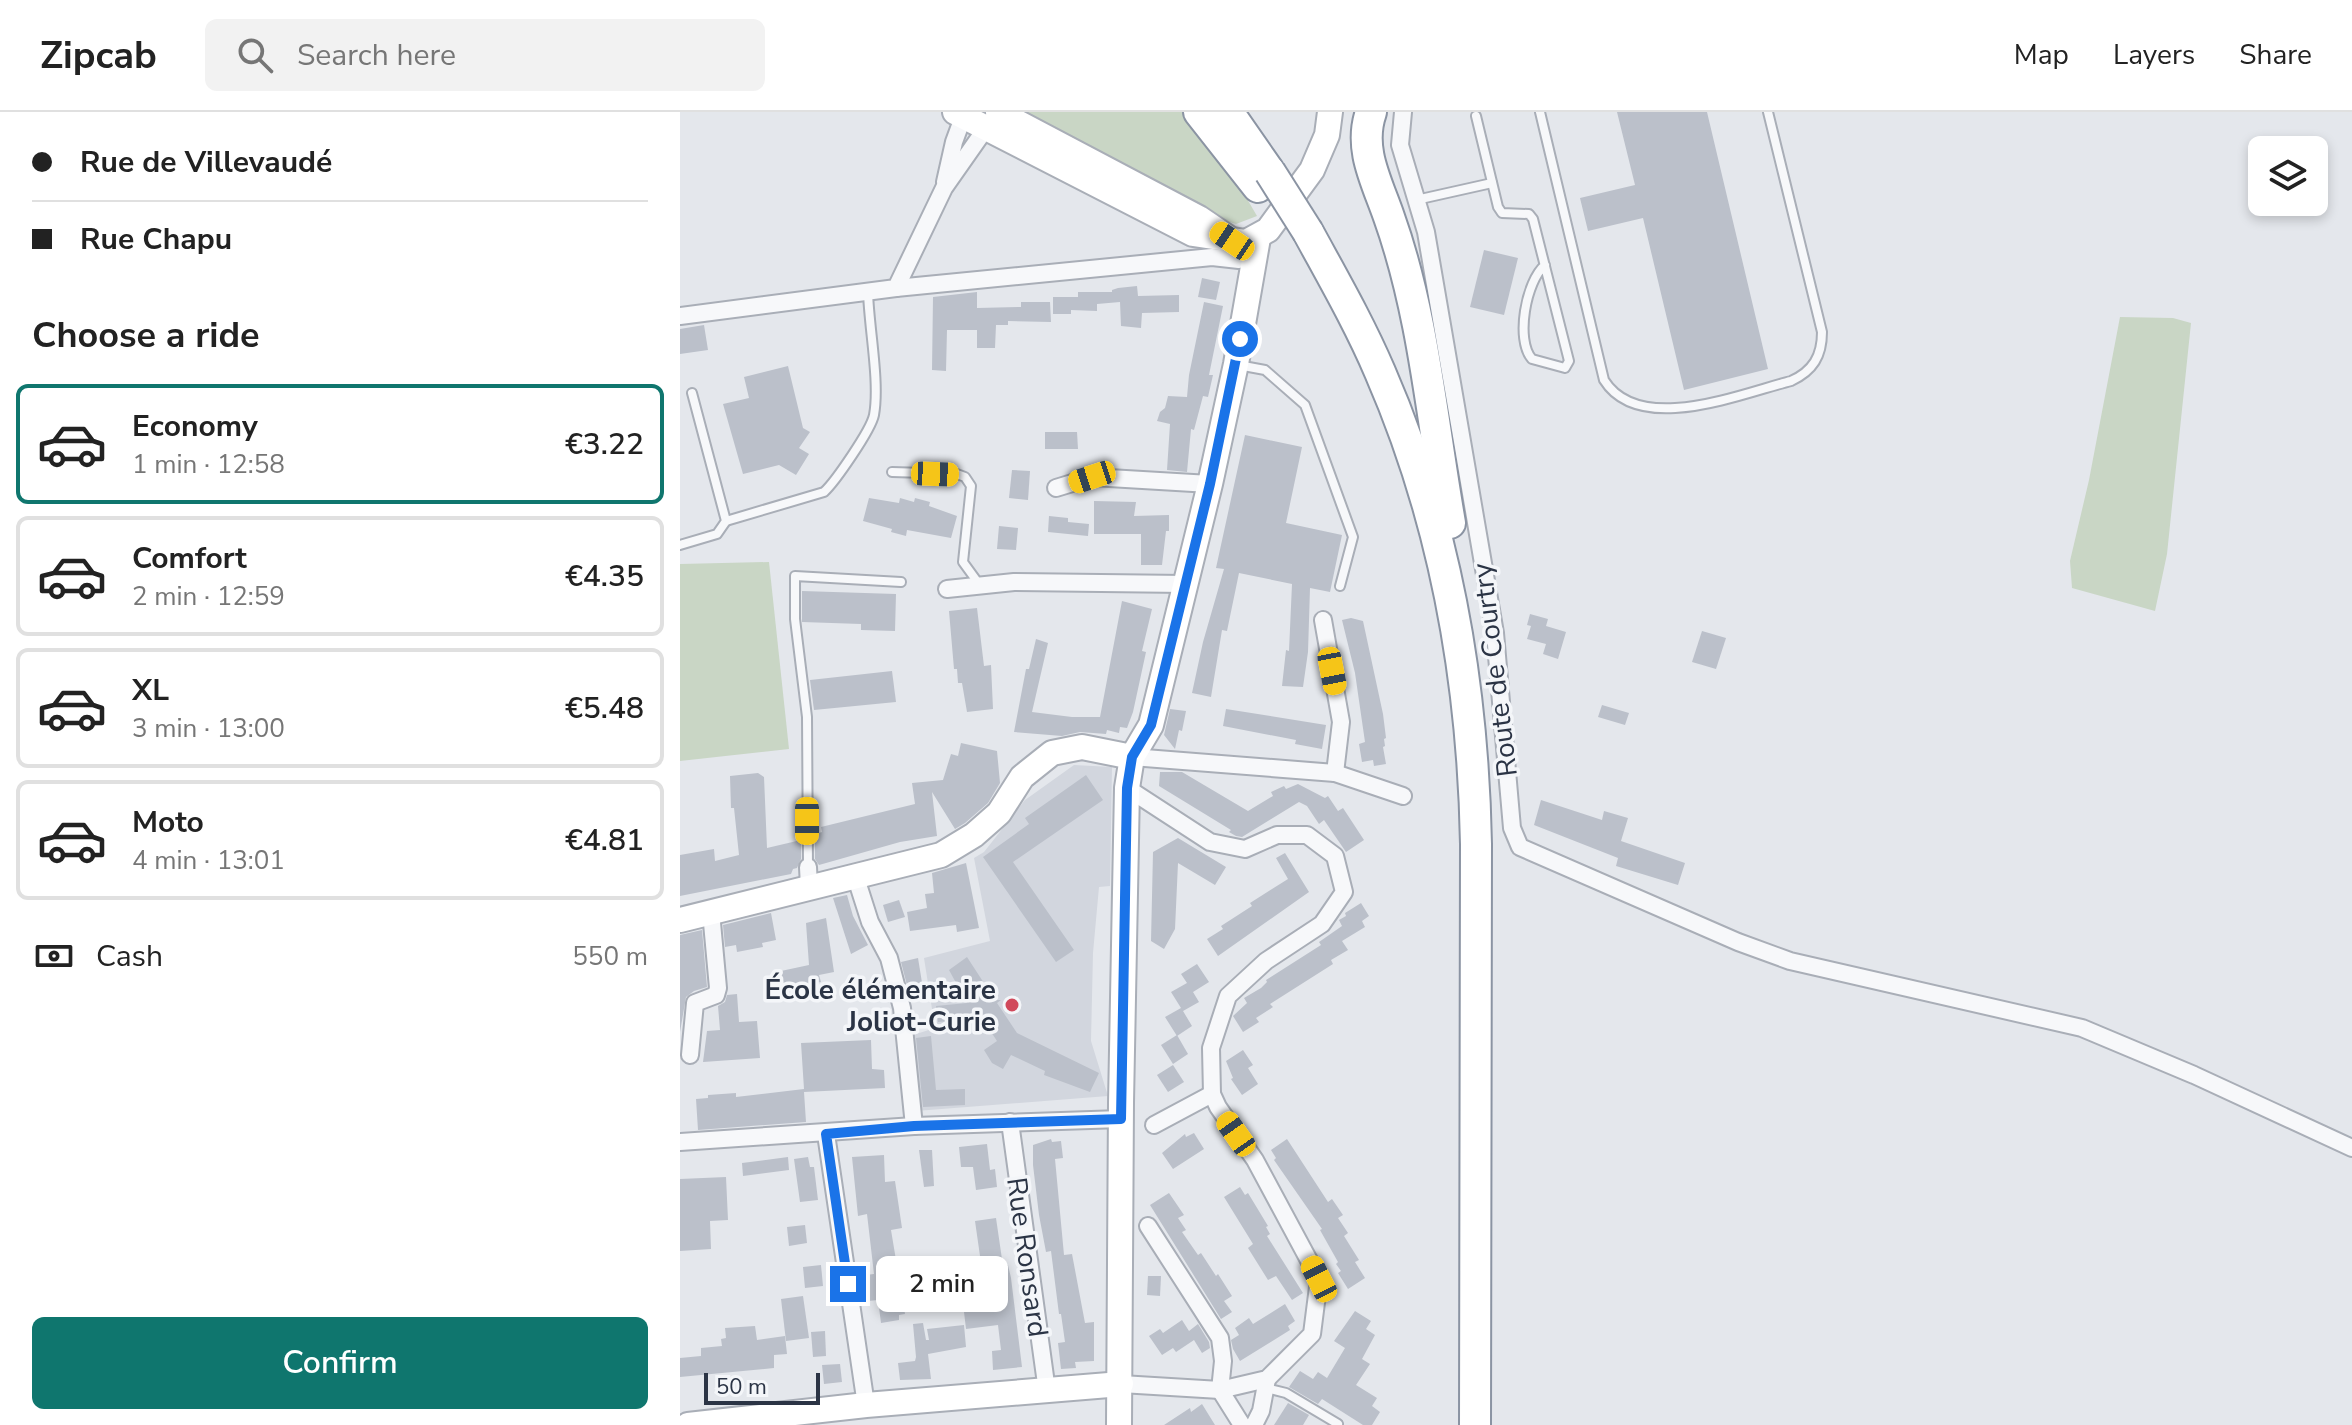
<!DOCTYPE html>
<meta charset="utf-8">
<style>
:root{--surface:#fff;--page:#f2f2f2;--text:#222;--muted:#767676;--line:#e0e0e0;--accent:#0f766e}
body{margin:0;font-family:"Nunito Sans",sans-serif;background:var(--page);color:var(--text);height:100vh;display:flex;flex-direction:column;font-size:30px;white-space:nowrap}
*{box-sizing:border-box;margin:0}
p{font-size:26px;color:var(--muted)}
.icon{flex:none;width:44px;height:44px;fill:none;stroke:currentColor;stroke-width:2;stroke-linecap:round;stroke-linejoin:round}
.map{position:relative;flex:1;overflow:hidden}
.panel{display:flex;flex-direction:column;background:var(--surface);width:680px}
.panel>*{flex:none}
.guide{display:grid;align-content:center;height:176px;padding:0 32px;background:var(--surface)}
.tools{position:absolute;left:1568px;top:24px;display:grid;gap:16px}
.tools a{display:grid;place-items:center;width:80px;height:80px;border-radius:12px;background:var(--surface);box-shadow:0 4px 12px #0003;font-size:40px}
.scale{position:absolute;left:24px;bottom:20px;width:116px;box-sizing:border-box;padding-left:8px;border:4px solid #2b3445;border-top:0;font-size:22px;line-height:28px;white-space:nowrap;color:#2b3445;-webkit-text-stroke:6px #f4f6f9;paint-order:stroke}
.end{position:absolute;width:36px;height:36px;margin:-18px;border:10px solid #1a73e8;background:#fff;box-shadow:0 0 0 4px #fff}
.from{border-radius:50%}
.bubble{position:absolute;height:56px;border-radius:12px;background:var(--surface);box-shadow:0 4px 12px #0003;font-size:26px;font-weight:600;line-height:56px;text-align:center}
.car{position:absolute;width:24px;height:48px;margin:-24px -12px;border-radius:10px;box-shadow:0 0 6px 2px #0007;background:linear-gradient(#f5c518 24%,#345 0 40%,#f5c518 0 76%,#345 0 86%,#f5c518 0)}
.guide b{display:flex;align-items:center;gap:28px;height:76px;font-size:30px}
.guide b+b{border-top:2px solid var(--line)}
.guide i{width:20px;height:20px;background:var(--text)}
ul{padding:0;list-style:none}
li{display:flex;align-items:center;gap:24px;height:120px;margin:0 16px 12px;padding:0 16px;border:4px solid var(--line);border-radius:12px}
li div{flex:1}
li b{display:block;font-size:30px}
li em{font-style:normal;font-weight:600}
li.current{border-color:var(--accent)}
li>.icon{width:72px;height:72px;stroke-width:1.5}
h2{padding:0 32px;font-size:36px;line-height:96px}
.pay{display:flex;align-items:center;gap:20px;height:88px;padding:0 32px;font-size:30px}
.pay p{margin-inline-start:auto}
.action{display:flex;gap:16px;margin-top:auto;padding:16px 32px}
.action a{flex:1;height:92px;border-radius:12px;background:var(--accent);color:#fff;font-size:32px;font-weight:600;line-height:92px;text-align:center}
header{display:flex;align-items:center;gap:48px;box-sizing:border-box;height:112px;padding:0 40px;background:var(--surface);border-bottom:2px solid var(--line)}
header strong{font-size:38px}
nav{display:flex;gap:44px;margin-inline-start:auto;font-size:28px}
.search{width:560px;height:72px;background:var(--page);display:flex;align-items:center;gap:20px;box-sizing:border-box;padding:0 28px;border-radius:12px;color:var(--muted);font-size:30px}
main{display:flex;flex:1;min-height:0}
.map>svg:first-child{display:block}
.built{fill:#d2d6de}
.green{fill:#c9d6c5}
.building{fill:#bbc0ca}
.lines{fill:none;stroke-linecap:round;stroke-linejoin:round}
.lane-casing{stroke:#a9aeb7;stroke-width:12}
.street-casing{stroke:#a9aeb7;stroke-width:20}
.secondary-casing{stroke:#a9aeb7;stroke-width:28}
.highway-casing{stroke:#8b94a3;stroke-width:34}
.lane{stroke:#f7f8fa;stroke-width:8}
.street{stroke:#f7f8fa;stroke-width:16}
.secondary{stroke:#fff;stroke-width:24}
.highway{stroke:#fff;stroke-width:30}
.highway-bridge-casing{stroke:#8b94a3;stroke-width:34;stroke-linecap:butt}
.highway-bridge{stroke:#fff;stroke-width:30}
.route{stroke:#1a73e8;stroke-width:10}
.poi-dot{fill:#d1495b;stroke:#f4f6f9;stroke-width:3}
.labels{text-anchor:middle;stroke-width:7;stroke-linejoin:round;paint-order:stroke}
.street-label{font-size:28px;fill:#2b3445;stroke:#f4f6f9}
.poi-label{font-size:28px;font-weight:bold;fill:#2b3445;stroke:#f4f6f9;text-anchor:end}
</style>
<header>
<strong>Zipcab</strong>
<div class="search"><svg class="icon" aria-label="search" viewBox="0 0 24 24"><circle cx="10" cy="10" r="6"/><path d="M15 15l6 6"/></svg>Search here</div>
<nav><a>Map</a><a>Layers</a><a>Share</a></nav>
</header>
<main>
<section class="panel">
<div class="guide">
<b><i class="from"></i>Rue de Villevaudé</b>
<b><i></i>Rue Chapu</b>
</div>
<h2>Choose a ride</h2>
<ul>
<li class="current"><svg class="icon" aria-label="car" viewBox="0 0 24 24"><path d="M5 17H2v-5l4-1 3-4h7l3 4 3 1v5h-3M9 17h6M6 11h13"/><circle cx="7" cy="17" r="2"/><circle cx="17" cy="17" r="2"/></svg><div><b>Economy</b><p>1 min · 12:58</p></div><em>€3.22</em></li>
<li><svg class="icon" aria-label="car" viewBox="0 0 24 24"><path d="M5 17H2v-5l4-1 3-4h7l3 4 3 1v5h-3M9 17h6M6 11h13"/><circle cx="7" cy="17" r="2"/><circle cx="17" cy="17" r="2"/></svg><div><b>Comfort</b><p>2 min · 12:59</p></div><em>€4.35</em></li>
<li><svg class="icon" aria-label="car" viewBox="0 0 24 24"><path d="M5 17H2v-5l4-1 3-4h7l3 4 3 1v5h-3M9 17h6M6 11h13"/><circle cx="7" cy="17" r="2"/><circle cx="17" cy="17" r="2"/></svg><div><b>XL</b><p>3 min · 13:00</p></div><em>€5.48</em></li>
<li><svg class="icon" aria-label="car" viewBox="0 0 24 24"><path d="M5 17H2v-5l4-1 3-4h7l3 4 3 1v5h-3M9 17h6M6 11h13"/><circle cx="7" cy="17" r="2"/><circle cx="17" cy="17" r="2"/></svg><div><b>Moto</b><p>4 min · 13:01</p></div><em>€4.81</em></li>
</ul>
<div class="pay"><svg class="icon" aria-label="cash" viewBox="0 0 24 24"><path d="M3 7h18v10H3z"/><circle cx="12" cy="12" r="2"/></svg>Cash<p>550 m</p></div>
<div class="action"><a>Confirm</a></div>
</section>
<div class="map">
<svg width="1672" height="1313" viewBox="0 0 1672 1313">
<rect width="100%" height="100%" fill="#e4e7ec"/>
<polygon class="built" points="394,653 432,655 430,774 419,775 413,841 411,929 428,984 236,999 230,924 255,916 244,846 310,829 294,746 304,740 345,688"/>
<g class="green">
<polygon points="335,0 502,0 546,51 577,104 556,112 528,103"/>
<polygon points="1440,205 1493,206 1511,211 1487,442 1475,499 1392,476 1390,449 1409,368"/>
<polygon points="89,450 109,637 0,649 0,452"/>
</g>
<g class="building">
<polygon points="937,0 1027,0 1088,257 1004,278 963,106 908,119 900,86 955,73"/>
<polygon points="804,138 838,146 824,203 790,195"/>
<polygon points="522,166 540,170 536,188 518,185"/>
<polygon points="457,174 458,184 499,183 499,200 462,201 461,216 441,214 440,190 417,192 417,199 391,198 391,202 373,202 373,185 398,185 398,180 432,180 432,178 438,176"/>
<polygon points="297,180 297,196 341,195 341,190 370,190 371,210 328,209 328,213 316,213 315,236 297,236 297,218 267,218 266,259 252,258 253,185"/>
<polygon points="524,190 543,194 529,263 533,263 528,285 523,284 514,318 511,317 507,360 487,358 490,312 477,309 480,300 485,296 488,284 507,285 509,263"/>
<polygon points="24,213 28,238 0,242 0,217"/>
<polygon points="108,254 123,316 130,320 119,336 129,342 116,363 99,353 63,362 43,292 69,286 64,265"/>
<polygon points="365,320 397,320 398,337 365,337"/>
<polygon points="565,323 622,335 606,411 662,423 650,480 630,476 628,540 623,575 602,574 606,538 609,539 612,472 559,461 547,519 542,518 531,585 512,581 523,530 544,457 536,456"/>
<polygon points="332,358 350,359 348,388 329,386"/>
<polygon points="189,386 219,391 220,386 234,390 235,386 250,390 249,394 277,404 271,426 227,418 226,424 211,420 212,417 183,409"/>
<polygon points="414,389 456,390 454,404 489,403 489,419 486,419 482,453 461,453 461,422 414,422"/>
<polygon points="369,404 388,406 388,410 409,412 408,424 368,420"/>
<polygon points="319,414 338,416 336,438 317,437"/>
<polygon points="122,479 216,482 215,519 181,518 181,512 122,510"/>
<polygon points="442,489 472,497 462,539 466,540 453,600 447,616 440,615 439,621 427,618 426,622 400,620 382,624 334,620 346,557 349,557 356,527 368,531 352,600 392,605 420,605"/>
<polygon points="297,496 304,554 311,553 313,597 287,600 282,571 278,571 277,557 274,557 269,499"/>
<polygon points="850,502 868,507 866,514 886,520 878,547 863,542 866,532 847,527 851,514 847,513"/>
<polygon points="671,506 683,509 703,602 706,626 704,627 705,634 703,635 706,652 694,654 693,648 682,650 679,632 685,630 675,561 662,508"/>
<polygon points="1022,519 1046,526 1036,557 1012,550"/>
<polygon points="212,559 216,590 134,598 130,568"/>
<polygon points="922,593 949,601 945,613 918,605"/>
<polygon points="490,597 506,599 502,619 499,618 495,637 484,623"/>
<polygon points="546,597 646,613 642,637 615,632 616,628 543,614"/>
<polygon points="281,631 317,639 320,671 308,691 285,711 275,717 252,680 257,724 220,730 139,753 135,747 135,722 142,720 141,715 235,692 232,671 263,668 271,642 278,644"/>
<polygon points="480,660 502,660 568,699 593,684 591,680 604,674 606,677 618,672 645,686 648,684 658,699 663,696 684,728 666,740 644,708 639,712 627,694 619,690 562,725 556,724 549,720 551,718 479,674"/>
<polygon points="78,661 84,665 87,736 121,728 121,747 117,756 113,757 111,762 0,784 0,743 34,737 35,749 59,743 54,696 51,696 50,664"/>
<polygon points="406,663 423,688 333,750 394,838 376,850 303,745 349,712 345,706"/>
<polygon points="861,688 922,708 924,699 948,706 941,729 1005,751 998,773 936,754 938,746 854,713"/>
<polygon points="498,726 546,755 535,773 498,751 495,817 484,837 471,829 473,740"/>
<polygon points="605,741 629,780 538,844 527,827 543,817 541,814 572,794 570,791 608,767 596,746"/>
<polygon points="286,751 299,816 277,820 276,813 230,819 227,800 247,796 245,782 254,781 252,761"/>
<polygon points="167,783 173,804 188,833 171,842 153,786"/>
<polygon points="219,788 225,805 208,810 203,793"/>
<polygon points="681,791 689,804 682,809 685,815 662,829 668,838 651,848 653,852 590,892 593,895 576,906 579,910 563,920 553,904 567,891 564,886 581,876 587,870 586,868 641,833 639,830 662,814 659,808 666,804 665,801"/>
<polygon points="91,801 96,828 82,831 83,835 57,840 56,833 45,835 43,813"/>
<polygon points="146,806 154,860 139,863 141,870 105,877 101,859 129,853 126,811"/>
<polygon points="22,818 27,875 14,879 6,885 0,920 0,823"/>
<polygon points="287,845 315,888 321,888 317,891 337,921 419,961 410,980 364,963 365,959 331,943 323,957 312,951 304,938 317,929 298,900 281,908 258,910 256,894 287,891 269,858"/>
<polygon points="238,846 244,883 230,885 221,850"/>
<polygon points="517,852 529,870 513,880 519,890 503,899 512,914 497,924 485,905 501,896 491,880 507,871 501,862"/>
<polygon points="57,882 59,910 77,909 80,946 23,950 27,919 40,918 38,894 45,890 47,883"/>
<polygon points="497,923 508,942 493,952 481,933"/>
<polygon points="251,924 256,978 285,977 285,993 243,995 236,926"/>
<polygon points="191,928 192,957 204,958 205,976 124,980 126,1010 18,1018 16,987 28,986 28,983 56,981 56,985 124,977 121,931"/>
<polygon points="563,938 573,953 568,956 578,972 562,983 551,967 553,966 546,949"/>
<polygon points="493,953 504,970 488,980 477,963"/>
<polygon points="514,1021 524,1037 493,1057 482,1041 505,1022 506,1025"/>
<polygon points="371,1027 372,1030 381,1029 383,1046 375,1047 384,1143 392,1142 405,1211 414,1210 414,1249 395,1250 396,1256 381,1257 378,1231 385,1230 381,1202 379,1202 371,1139 366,1140 359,1103 353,1053 353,1033"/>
<polygon points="607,1027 648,1090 652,1087 663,1103 658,1106 668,1121 664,1124 679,1148 675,1150 685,1166 668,1177 658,1161 661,1159 656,1152 658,1150 640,1118 642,1117 594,1048 596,1046 591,1038"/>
<polygon points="307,1032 310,1058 315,1057 317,1075 296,1078 293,1055 281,1055 279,1035"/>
<polygon points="239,1038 252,1038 254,1074 244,1075"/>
<polygon points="204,1043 205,1070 215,1069 222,1116 211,1118 225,1202 219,1203 219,1208 201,1211 198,1188 188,1189 185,1163 194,1162 187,1102 178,1104 172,1045"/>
<polygon points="108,1045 109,1058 63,1064 62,1051"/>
<polygon points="128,1045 130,1055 134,1055 138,1088 120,1090 114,1047"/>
<polygon points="46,1065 48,1108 30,1109 31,1137 0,1139 0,1067"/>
<polygon points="560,1075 565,1083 568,1081 588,1114 586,1115 590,1122 587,1124 623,1181 612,1188 596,1164 588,1168 568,1136 573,1132 544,1085"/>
<polygon points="489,1081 504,1103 498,1106 506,1118 502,1120 518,1143 521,1141 536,1164 538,1162 552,1184 544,1189 552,1200 541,1207 470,1093"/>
<polygon points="316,1106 323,1154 328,1153 331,1166 342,1255 313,1258 312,1239 321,1238 318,1213 286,1217 284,1200 292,1199 291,1192 302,1191 300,1144 295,1109"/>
<polygon points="125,1113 127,1131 109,1134 107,1115"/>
<polygon points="141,1153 143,1174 125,1176 123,1155"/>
<polygon points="468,1164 481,1164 480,1184 467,1183"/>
<polygon points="123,1184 129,1226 106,1229 101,1187"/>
<polygon points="605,1192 615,1209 608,1214 610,1218 560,1249 553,1237 551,1228 559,1223 555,1216 569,1206 573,1212"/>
<polygon points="675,1199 691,1209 686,1217 695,1223 682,1247 690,1252 676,1273 697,1286 692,1294 700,1300 692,1313 683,1313 642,1287 638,1292 609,1275 620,1259 633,1267 638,1260 647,1266 665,1236 654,1229"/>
<polygon points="502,1208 509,1219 518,1212 529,1230 530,1236 522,1241 514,1228 496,1240 493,1236 482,1243 469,1224 480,1217 483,1221"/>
<polygon points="243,1211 246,1228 249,1228 247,1217 284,1213 286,1235 248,1242 251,1267 220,1268 218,1251 235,1249 236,1245 233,1212"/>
<polygon points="75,1214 77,1228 105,1224 107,1242 94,1243 94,1256 0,1265 0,1246 21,1244 21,1236 42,1234 41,1227 46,1226 45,1216"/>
<polygon points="145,1219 146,1244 133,1245 131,1220"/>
<polygon points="160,1252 162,1270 144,1272 142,1253"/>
<polygon points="608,1291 629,1303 623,1313 594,1313"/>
<polygon points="522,1292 535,1313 484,1313 510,1296 511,1300"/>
</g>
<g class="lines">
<defs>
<g id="lane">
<path d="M860,0l64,268c35,56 136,14 187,1 22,-10 31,-25 31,-49l-54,-220"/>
<path d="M796,4l22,91 4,6 27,1 4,5 36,142 -4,7 -33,-9c-17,-19 -6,-78 13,-94"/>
<polyline points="736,88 812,71"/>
<polyline points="558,253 585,258 625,293 673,425 660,474"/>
<polyline points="212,360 277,362 285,365 291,374 283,450 299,472"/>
<path d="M46,409l98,-29c11,-10 47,-62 50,-77 6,-33 -5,-87 -6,-123"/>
<polyline points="0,433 37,422 46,409 12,281"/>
<polyline points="128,755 127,605 115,507 115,464 221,470"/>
<polyline points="586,1276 606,1281 658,1312"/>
</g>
<g id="street">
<polyline points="723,0 720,33 746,120 815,521 832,716 840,735 1058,830 1110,849 1402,916 1514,963 1672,1036"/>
<polyline points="265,70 274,30 285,0"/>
<polyline points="216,176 532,145 559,148"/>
<polyline points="0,204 216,176 264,76 311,9"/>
<polyline points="376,376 412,365 530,372"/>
<polyline points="267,477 334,470 506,472"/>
<polyline points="643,508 661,610 655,661"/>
<polyline points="452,645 655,661 723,684"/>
<polyline points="128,755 129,775"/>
<polyline points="175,763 190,810 209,846 222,896 234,1014"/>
<polyline points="10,943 15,891 36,883 38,876 31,800"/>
<polyline points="330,1010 367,1279"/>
<polyline points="474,1013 532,982"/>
<polyline points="146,1022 186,1293"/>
<polyline points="0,1030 234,1014 441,1007"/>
<polyline points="468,1114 540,1226 543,1249 540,1278 562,1313"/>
<polyline points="441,1272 540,1278 587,1267 632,1222 639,1167 575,1048 538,995 532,982 531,936 548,884 586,849 642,812 664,780 655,744 627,723 597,723 565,737 530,730 447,676"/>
<polyline points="574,1313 581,1299 587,1267"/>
</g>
<g id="secondary">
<polyline points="275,0 513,122 566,130 588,118 632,58 647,23 650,0"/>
<polyline points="318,0 519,106 547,125"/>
<polyline points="0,808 261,743 294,723 319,701 342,665 372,641 402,635 452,645"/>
<polyline points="8,1313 186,1293 441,1272"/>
<polyline points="439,1313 441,991 447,676 452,645 471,613 530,372 556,252 578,126"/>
</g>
<g id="highway">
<polyline points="519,0 578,75"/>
<polyline points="548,0 589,59"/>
<path d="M691,0c-13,37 6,70 18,105 35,98 43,204 61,306"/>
<path d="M628,120c25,46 51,91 72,140 65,149 93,309 96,472l-1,581"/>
</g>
</defs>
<use href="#lane" class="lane-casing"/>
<use href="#street" class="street-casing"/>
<use href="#secondary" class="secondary-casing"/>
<use href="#highway" class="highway-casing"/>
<use href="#lane" class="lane"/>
<use href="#street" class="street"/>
<use href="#secondary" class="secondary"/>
<use href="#highway" class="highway"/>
<defs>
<polyline id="highway-bridge" points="590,60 628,120"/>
</defs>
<use href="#highway-bridge" class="highway-bridge-casing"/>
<use href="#highway-bridge" class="highway-bridge"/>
</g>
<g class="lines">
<polyline class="route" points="168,1172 146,1022 234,1014 441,1007 447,676 452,645 471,613 530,372 560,227"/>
</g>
<circle class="poi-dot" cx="332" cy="893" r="8"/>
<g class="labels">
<g class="street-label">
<text transform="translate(814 558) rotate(-97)" y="10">Route de Courtry</text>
<text transform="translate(348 1145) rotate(82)" y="10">Rue Ronsard</text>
</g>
<g class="poi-label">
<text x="316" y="887">École élémentaire<tspan x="316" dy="32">Joliot-Curie</tspan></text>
</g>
</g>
</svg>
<div class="tools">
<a><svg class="icon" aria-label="layers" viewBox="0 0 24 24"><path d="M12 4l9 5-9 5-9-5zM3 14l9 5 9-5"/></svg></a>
</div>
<div class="scale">50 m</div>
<i class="end from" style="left:560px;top:227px"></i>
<i class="end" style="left:168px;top:1172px"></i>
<div class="bubble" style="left:196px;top:1144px;width:132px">2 min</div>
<i class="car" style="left:552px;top:129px;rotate:304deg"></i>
<i class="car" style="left:255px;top:362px;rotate:92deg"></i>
<i class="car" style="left:412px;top:365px;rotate:252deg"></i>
<i class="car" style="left:652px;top:559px;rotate:169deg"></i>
<i class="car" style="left:127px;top:709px;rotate:180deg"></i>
<i class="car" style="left:556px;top:1022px;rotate:325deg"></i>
<i class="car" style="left:639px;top:1167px;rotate:333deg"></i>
</div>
</main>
